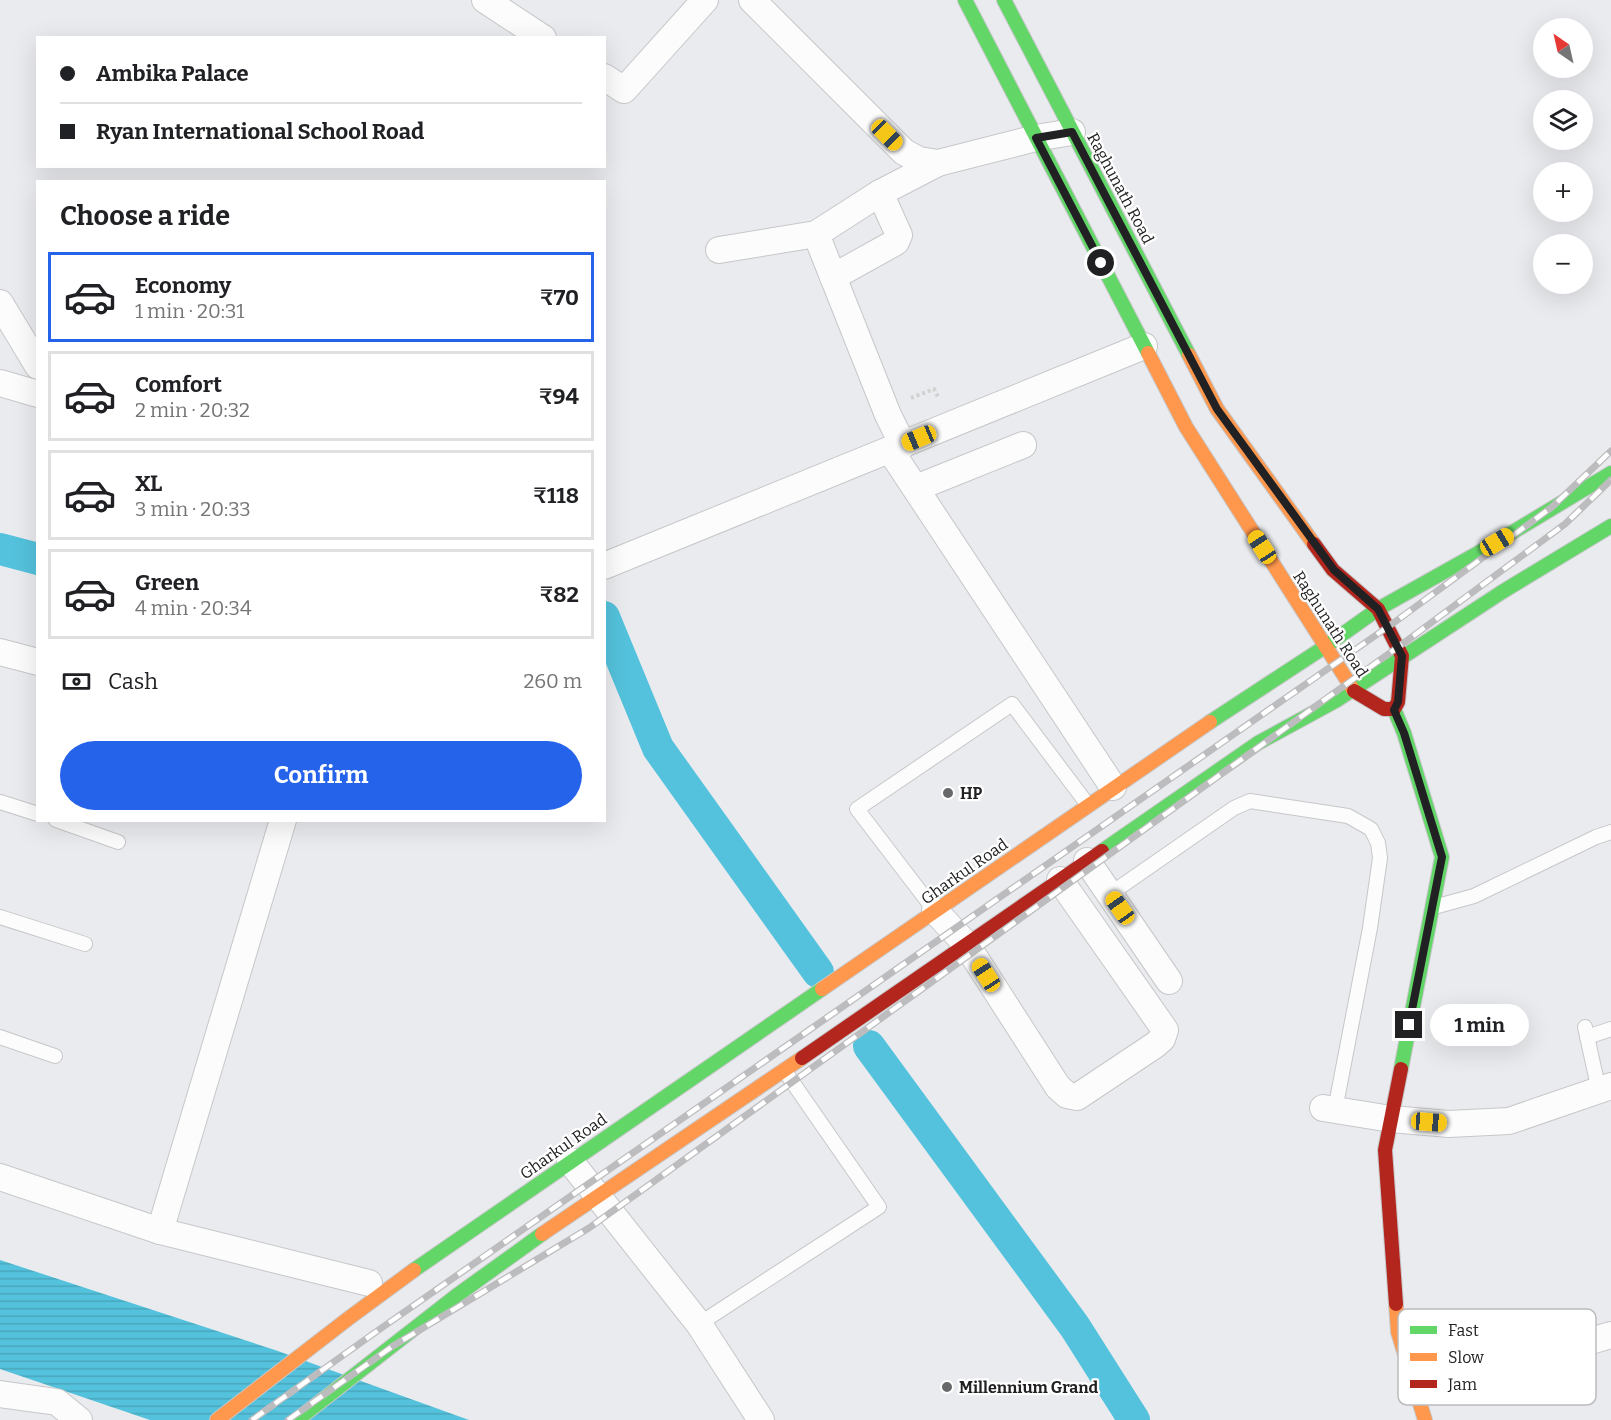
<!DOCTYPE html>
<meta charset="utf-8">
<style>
:root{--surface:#fff;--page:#f2f2f2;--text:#202124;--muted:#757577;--line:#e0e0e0;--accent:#2563eb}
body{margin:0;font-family:Bitter,serif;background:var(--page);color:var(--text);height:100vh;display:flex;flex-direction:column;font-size:22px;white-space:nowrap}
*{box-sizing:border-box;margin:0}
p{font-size:20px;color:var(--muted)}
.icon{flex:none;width:33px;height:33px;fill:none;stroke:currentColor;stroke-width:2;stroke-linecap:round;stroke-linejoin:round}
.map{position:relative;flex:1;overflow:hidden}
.panel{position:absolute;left:36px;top:180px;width:570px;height:642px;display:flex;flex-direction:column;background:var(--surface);border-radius:0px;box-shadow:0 6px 24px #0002}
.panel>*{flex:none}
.banner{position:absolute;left:36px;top:36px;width:570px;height:132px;border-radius:0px;box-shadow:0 6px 24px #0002;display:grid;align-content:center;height:132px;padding:0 24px;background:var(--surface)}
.needle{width:39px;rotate:326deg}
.buttons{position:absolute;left:1533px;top:18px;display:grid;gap:12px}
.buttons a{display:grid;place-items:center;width:60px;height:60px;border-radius:50%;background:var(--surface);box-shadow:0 6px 24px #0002;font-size:30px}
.end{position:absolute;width:27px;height:27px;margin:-14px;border:8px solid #212123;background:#fff;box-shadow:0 0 0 3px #fff}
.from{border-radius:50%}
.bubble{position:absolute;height:42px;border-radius:21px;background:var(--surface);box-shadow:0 6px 24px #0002;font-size:20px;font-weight:700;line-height:42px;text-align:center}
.car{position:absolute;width:18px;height:36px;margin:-18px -9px;border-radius:8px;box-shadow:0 0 4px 2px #0007;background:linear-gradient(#f5c518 24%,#345 0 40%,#f5c518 0 76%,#345 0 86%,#f5c518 0)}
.banner b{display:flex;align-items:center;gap:21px;height:57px;font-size:22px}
.banner b+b{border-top:2px solid var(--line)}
.banner i{width:15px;height:15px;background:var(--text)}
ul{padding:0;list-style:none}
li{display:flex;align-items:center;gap:18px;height:90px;margin:0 12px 9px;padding:0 12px;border:3px solid var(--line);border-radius:0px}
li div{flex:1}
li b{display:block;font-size:22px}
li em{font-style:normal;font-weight:700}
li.current{border-color:var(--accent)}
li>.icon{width:54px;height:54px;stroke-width:1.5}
h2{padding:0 24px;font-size:27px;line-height:72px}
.pay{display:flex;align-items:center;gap:15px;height:66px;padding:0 24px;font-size:22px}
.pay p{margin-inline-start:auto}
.cta{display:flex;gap:12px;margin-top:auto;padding:12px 24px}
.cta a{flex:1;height:69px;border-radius:36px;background:var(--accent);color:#fff;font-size:24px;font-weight:700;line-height:69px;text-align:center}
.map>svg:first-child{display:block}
.water{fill:url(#water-rules)}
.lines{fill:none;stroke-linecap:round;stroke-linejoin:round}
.canal{stroke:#54c2dc;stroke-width:32}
.lane-casing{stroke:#c6c7c9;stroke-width:16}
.street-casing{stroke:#c6c7c9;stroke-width:28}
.fast-casing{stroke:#c6c7c9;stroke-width:16}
.slow-casing{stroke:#c6c7c9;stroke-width:16}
.jam-casing{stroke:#c6c7c9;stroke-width:16}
.path{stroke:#d0d1d1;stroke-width:4;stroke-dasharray:3 3;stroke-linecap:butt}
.lane{stroke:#fcfcfc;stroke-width:14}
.street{stroke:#fcfcfc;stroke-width:26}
.fast{stroke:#63d668;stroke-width:14}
.slow{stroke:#ff974d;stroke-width:14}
.jam{stroke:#b3261e;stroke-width:14}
.rail-casing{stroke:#bcbcbe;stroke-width:7}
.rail{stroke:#fff;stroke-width:4.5;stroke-dasharray:14;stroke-linecap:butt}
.route{stroke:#212123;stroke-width:8}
.poi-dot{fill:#67686a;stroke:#fff;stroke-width:2}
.labels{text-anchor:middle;stroke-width:4.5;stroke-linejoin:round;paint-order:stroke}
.street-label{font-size:16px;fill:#212123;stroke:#fff}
.poi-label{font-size:16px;font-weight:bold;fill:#212123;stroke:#fff;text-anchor:start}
.key{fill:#fff;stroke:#bcbcbd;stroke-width:1.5}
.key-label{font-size:16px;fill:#212123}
</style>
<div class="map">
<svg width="1611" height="1420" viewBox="0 0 1611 1420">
<defs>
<pattern id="water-rules" width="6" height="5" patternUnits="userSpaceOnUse" patternTransform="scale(1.5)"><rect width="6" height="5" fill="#54c2dc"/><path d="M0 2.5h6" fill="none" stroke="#49a6bc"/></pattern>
</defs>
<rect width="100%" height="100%" fill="#eaebee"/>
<polygon class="water" points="0,1260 275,1350 469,1420 150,1420 0,1369"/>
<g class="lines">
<g class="canal">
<polyline points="0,549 38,559"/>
<polyline points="604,617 658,748 818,972"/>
<polyline points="869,1046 1075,1327 1134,1420"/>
</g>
<defs>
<g id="lane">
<polyline points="0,802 38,814"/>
<polyline points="56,820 118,842"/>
<polyline points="1110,894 1234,808 1250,801 1348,816 1371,829 1378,843 1380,858 1370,928 1335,1110"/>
<polyline points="1434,907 1474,896 1596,837 1611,832"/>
<polyline points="935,911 857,809 1012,704 1088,805"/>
<polyline points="0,917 85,944"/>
<polyline points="1585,1027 1599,1091"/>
<polyline points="0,1037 55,1056"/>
<polyline points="1587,1037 1611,1029"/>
<polyline points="699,1324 879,1207 784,1070"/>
</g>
<g id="street">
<polyline points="485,0 543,38"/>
<polyline points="752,0 904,152 919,160 938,163 1036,138 1072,132"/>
<polyline points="604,77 624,90 705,0"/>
<polyline points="816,234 888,415 903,445"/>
<polyline points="719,250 816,234 880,193 938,163"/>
<polyline points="833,277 896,242 899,235 880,193"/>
<polyline points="0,303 38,366"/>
<polyline points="0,383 38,394"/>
<polyline points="890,450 1113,787"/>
<polyline points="916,488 1023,445"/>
<polyline points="604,566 1144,346"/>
<polyline points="0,652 38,662"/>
<polyline points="1087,861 1169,981"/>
<polyline points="935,911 966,944 1058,1087 1067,1095 1077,1097 1155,1045 1162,1039 1165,1030 1060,880"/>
<polyline points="1323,1108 1391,1119 1449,1124 1509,1121 1611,1086"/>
<polyline points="570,1161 699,1324 761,1420"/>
<polyline points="0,1177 160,1231 369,1283"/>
<polyline points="160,1231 283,820"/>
<polyline points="1416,1393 1611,1335"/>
<polyline points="0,1394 57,1402 79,1420"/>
</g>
<g id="fast">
<polyline points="965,0 1148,353"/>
<polyline points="1004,0 1189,355"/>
<polyline points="1394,709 1404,733 1442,857 1401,1069"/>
<polyline points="1210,722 1326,646 1378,609 1478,553 1611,473"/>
<polyline points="1102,851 1258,743 1337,700 1502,592 1611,526"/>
<polyline points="414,1270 822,989"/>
<polyline points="297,1420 456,1296 542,1234"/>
</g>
<g id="slow">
<polyline points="1148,353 1186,427 1354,691"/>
<polyline points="1189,355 1217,409 1314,544"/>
<polyline points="822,989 1210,722"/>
<polyline points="542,1234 802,1058"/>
<polyline points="1396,1304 1398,1332 1425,1420"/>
<polyline points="217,1420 349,1318 414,1270"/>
</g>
<g id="jam">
<polyline points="1314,544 1333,570 1378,609 1402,656 1398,702 1394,709 1384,709 1354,691"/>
<polyline points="802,1058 1102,851"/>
<polyline points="1396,1304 1385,1150 1401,1069"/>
</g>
</defs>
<use href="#lane" class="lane-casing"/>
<use href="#street" class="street-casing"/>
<use href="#fast" class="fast-casing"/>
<use href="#slow" class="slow-casing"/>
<use href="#jam" class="jam-casing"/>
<polyline class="path" points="911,398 934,389 939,399"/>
<use href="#lane" class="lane"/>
<use href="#street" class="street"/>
<use href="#fast" class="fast"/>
<use href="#slow" class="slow"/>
<use href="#jam" class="jam"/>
<defs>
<g id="rail">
<polyline points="252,1420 380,1329 1392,624 1552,507 1611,451"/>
<polyline points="288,1420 393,1346 589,1228 1405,642 1565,524 1611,480"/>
</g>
</defs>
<use href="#rail" class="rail-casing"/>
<use href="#rail" class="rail"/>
</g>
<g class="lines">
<polyline class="route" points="1101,263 1036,138 1072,132 1217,409 1334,570 1378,609 1402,656 1398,702 1394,710 1404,733 1442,857 1409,1025"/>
</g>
<g class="poi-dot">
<circle cx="948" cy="793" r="6"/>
<circle cx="947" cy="1387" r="6"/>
</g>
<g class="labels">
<g class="street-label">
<text transform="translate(1121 188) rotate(62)" y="6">Raghunath Road</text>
<text transform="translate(1331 624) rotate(57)" y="6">Raghunath Road</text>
<text transform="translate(964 871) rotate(-35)" y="6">Gharkul Road</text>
<text transform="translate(563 1146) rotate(-35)" y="6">Gharkul Road</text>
</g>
<g class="poi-label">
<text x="960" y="799">HP</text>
<text x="959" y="1393">Millennium Grand</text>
</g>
</g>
<rect x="1398" y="1309" width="198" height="96" rx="9" class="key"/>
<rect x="1410" y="1326" width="27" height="8" fill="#63d668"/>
<rect x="1410" y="1353" width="27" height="8" fill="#ff974d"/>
<rect x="1410" y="1380" width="27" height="8" fill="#b3261e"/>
<g class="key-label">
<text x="1448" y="1336">Fast</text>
<text x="1448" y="1363">Slow</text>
<text x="1448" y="1390">Jam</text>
</g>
</svg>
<div class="buttons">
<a><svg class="needle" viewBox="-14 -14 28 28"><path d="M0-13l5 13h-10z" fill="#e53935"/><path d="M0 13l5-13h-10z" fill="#757577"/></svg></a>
<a><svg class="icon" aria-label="layers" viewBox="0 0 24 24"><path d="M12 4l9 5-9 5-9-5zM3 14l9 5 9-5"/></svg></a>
<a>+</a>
<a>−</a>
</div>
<i class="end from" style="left:1101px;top:263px"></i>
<i class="end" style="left:1409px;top:1025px"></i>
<div class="bubble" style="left:1430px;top:1004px;width:99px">1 min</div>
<i class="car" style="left:887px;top:135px;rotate:135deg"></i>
<i class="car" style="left:919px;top:438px;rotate:247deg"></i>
<i class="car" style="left:1497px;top:542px;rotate:59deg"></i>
<i class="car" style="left:1262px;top:547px;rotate:327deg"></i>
<i class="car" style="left:1120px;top:908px;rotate:325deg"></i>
<i class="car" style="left:986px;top:975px;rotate:327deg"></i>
<i class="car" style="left:1429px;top:1122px;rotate:94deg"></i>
<div class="banner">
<b><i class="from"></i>Ambika Palace</b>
<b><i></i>Ryan International School Road</b>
</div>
<section class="panel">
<h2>Choose a ride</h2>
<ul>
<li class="current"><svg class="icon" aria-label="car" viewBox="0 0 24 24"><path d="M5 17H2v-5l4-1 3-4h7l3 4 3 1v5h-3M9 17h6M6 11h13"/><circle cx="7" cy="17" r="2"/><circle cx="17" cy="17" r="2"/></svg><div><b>Economy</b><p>1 min · 20:31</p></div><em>₹70</em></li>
<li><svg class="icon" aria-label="car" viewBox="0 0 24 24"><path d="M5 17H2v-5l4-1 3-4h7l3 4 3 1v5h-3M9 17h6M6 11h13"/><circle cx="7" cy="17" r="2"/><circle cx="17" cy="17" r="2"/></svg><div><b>Comfort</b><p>2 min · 20:32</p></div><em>₹94</em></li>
<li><svg class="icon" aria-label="car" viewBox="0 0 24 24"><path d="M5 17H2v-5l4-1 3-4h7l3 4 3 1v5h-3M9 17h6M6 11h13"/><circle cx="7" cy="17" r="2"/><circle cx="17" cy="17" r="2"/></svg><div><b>XL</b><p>3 min · 20:33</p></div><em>₹118</em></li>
<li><svg class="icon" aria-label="car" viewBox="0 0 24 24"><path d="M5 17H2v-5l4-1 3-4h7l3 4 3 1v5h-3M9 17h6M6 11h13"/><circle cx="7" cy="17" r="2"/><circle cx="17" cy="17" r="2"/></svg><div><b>Green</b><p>4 min · 20:34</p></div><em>₹82</em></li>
</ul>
<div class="pay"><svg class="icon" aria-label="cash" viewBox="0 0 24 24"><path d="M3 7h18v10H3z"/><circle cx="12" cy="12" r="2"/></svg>Cash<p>260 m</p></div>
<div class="cta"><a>Confirm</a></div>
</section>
</div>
